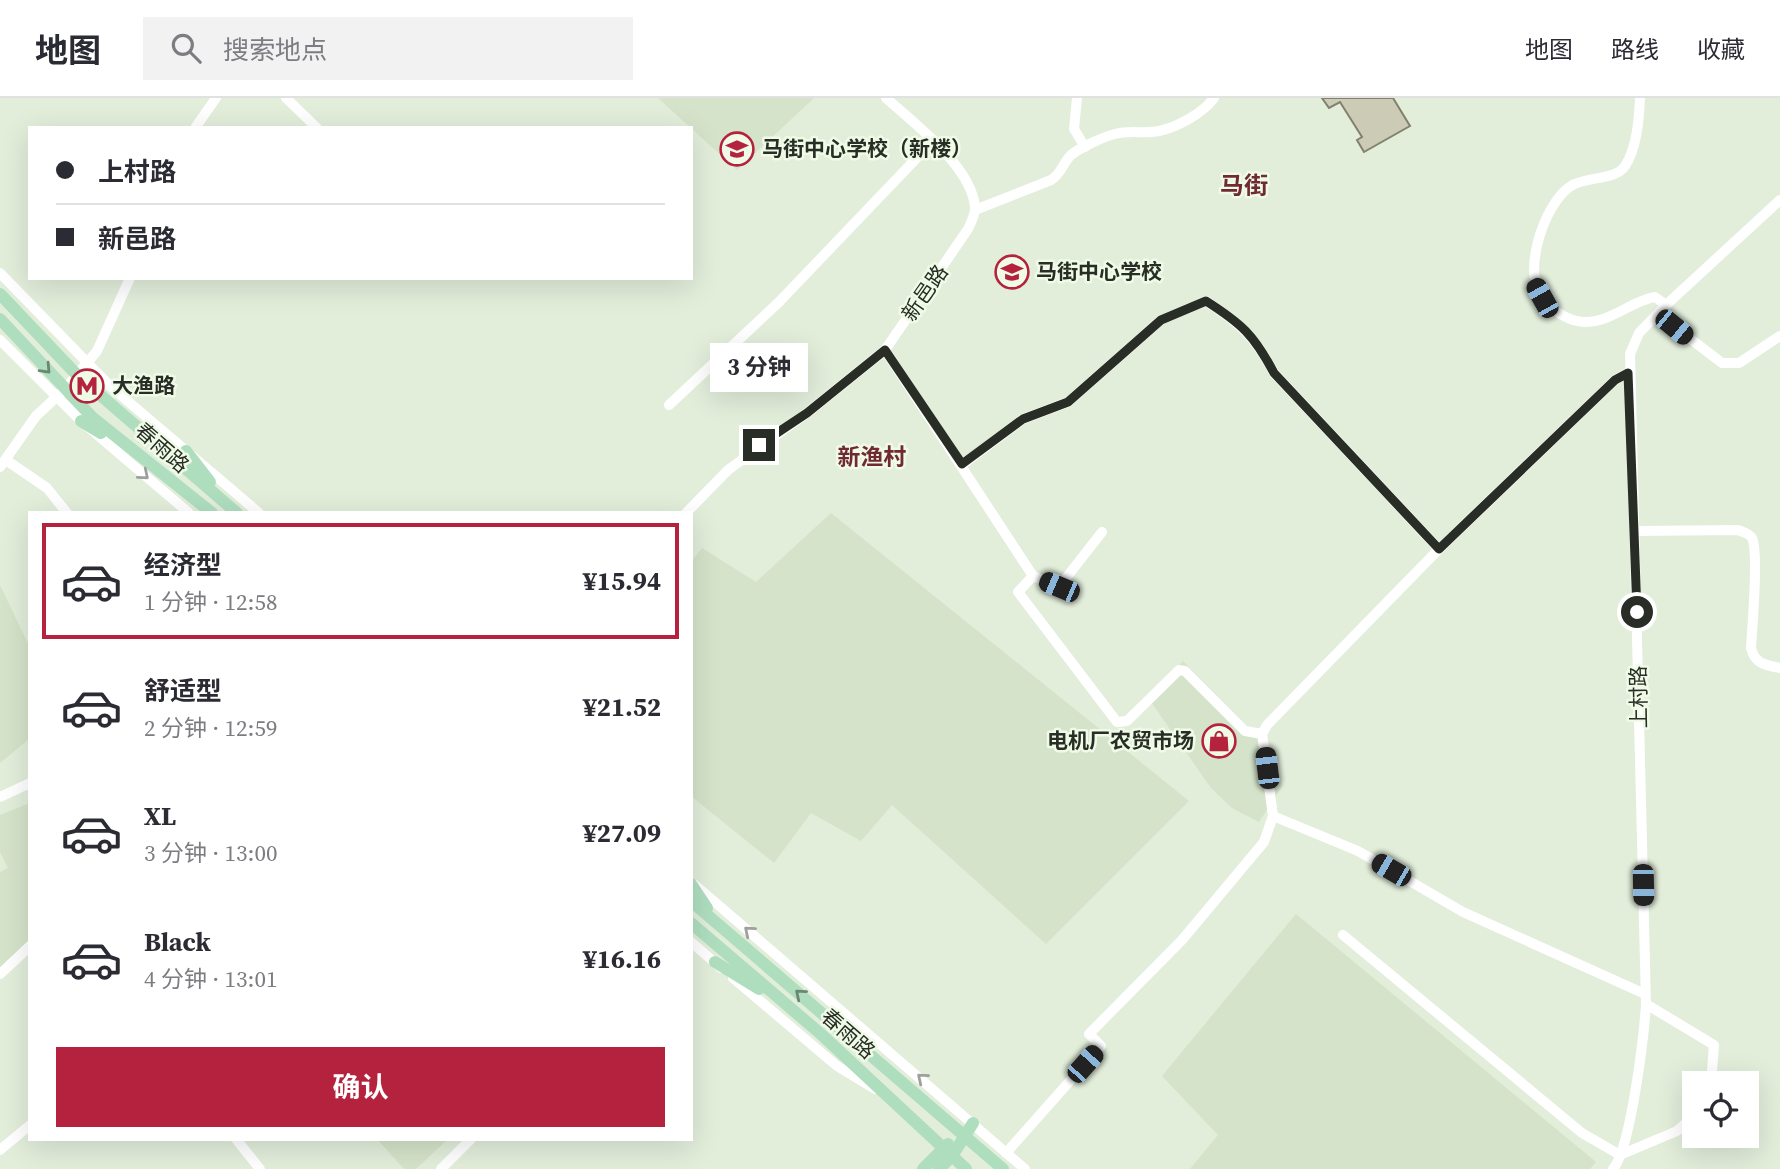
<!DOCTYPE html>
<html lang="zh">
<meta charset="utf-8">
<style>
:root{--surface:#fff;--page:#f2f2f3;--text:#2b2b33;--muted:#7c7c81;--line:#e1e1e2;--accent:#b4223d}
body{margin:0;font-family:"Source Serif 4","Noto Sans SC",serif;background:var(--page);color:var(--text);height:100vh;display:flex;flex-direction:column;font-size:26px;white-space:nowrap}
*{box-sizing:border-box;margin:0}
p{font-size:23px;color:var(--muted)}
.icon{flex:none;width:38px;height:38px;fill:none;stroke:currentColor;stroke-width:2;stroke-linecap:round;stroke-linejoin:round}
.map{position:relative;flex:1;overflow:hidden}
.drawer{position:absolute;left:28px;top:413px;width:665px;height:630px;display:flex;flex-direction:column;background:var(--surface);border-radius:0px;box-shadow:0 7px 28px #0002}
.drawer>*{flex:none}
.banner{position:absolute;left:28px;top:28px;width:665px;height:154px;border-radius:0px;box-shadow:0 7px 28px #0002;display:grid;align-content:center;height:154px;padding:0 28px;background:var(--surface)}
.controls{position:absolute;left:1682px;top:973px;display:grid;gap:14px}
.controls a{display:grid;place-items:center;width:77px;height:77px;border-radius:0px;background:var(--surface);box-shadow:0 7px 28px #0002;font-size:35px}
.end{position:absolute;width:32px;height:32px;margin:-16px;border:9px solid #282d25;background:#fff;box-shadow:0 0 0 4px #fff}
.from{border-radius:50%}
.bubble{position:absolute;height:49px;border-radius:0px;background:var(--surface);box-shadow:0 7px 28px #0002;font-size:23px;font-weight:700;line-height:49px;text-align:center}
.car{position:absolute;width:21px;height:42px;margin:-21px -10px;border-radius:9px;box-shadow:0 0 5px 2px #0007;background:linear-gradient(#222 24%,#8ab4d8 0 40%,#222 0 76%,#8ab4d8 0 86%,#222 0)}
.banner b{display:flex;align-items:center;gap:24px;height:66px;font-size:26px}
.banner b+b{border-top:2px solid var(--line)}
.banner i{width:18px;height:18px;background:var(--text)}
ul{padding:12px 0 0;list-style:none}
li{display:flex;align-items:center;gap:21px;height:116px;margin:0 14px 10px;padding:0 14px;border:4px solid transparent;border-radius:0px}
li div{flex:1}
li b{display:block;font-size:26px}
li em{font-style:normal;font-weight:700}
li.current{border-color:var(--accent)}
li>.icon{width:63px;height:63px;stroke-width:1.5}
.cta{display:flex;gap:14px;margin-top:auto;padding:14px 28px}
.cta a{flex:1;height:80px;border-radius:0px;background:var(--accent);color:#fff;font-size:28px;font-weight:700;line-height:80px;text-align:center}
header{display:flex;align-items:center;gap:42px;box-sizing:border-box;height:98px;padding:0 35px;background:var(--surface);border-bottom:2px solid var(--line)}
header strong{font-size:33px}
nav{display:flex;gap:38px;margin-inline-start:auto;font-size:24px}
.search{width:490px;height:63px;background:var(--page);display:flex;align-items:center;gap:18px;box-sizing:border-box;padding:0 24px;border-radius:0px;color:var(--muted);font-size:26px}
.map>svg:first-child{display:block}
.built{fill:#d4e3c9}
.building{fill:#cbcbb6;stroke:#81816e;stroke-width:2}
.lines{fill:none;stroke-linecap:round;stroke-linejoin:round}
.minor{stroke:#fff;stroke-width:10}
.major{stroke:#afdebf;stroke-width:12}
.oneway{stroke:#6c8672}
.oneway2{stroke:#9ea09d}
.route{stroke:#282d25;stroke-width:9}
.labels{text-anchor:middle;stroke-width:5;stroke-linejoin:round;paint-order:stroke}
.poi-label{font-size:21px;font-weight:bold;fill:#282d25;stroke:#effbe7;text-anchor:start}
.street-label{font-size:21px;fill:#282d25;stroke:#effbe7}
.neighbourhood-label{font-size:23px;font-weight:bold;fill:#712a31;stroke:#effbe7}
.quarter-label{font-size:24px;font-weight:bold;fill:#712a31;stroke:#effbe7}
</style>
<header>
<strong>地图</strong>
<div class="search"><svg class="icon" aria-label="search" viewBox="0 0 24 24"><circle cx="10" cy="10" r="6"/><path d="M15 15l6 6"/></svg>搜索地点</div>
<nav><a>地图</a><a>路线</a><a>收藏</a></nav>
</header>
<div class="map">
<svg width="1780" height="1071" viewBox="0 0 1780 1071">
<rect width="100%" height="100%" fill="#e2edda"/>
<g class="built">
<polygon points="658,0 814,0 737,72"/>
<polygon points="831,415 1189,703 1046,846 892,707 861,743 811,715 774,765 691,698 691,464 702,450 756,484"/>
<polygon points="0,487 30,550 30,640 0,665"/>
<polygon points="1183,563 1267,648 1268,670 1283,687 1259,724 1232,710 1211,690 1149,601"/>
<polygon points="30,705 30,841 0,871 0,774 8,770 0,754 0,717"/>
<polygon points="1296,816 1596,1064 1590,1071 1190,1071 1218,1037 1162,978"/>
<polygon points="377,1041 448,1041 416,1071 404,1071"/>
</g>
<polygon class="building" points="1322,0 1393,0 1410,28 1364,54 1357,42 1362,39 1340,4 1329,10"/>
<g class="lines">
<g class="minor">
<polyline points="286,0 317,30"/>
<polyline points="1077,0 1074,31 1085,49"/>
<path d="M1640,0c-1,21 -3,50 -15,68 -10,15 -39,10 -54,20 -27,17 -51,89 -27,115 11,11 26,21 42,21 27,-1 45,-21 69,-25l11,8"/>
<polyline points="195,30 216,0"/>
<path d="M975,112l76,-30c10,-6 12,-17 20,-25 10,-8 32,-18 44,-21 14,-4 30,0 44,-3 19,-4 44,-18 55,-33"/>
<polyline points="0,175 110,288 259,415"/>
<polyline points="1658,216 1722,265 1739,265 1780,238"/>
<polyline points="0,242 81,323 189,415"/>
<polyline points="885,252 1033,478 1059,489 1102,434"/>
<polyline points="669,307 779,204 933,43"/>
<polyline points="6,362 47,390 67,415"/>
<path d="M962,367l61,-46 45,-17 93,-82 45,-19c34,22 49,36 68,72l165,176"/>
<polyline points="0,369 36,318 65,291 97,253 130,180"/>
<path d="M686,415l42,-43 79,-57 78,-63 83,-121c3,-6 7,-14 7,-21 -2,-40 -61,-85 -89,-110"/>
<path d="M1635,433l103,-1c5,2 11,3 14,8 7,15 0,90 -1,110 4,16 14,17 29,20"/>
<polyline points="1033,478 1018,494 1117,624 1127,623 1179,572 1185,573 1245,633 1262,636"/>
<polyline points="0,699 30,685"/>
<polyline points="1273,718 1358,753 1463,814 1645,896"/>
<polyline points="695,787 1025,1071"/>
<polyline points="1343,837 1582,1035 1620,1057 1677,1033 1694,1018"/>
<polyline points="691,844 721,870"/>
<polyline points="0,876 30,848"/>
<polyline points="733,880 837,968 875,991"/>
<polyline points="1646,906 1714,947 1711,985"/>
<polyline points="236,1041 260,1071"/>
<polyline points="0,1052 30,1027"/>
<polyline points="1006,1055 1101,948 1089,936 1182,842 1264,744 1273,718 1262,636 1267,627 1439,451 1615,282 1628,275"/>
<polyline points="441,1071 471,1041"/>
<path d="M1613,1071c18,-21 31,-134 33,-165l-16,-650 9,-21 27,-28 114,-105"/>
</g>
<g class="major">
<polyline points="0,196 77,277 237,415"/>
<polyline points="0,221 93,320 212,415"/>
<polyline points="81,323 101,335"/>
<polyline points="186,353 210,384"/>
<polyline points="691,786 707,810"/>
<polyline points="691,803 1003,1071"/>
<polyline points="691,825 822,937 966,1071"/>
<polyline points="715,864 759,891"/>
<polyline points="923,1071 948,1046"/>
<polyline points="939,1071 952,1058 973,1025"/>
</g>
</g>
<defs><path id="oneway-chevron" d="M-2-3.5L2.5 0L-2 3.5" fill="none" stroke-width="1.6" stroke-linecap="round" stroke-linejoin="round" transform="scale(1.75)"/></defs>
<g class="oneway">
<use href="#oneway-chevron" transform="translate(46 271) rotate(47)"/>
<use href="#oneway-chevron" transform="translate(800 896) rotate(-140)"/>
</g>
<g class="oneway2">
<use href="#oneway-chevron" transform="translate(144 377) rotate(40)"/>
<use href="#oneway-chevron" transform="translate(749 833) rotate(-140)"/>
<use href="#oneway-chevron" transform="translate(922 980) rotate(-140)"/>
</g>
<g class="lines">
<path class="route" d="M759,347l48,-32 78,-63 77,114 61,-45 45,-17 93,-82 45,-19c36,23 48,34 68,72l165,176 176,-169 13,-7 9,239"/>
</g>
<defs>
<symbol id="school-ring" viewBox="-11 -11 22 22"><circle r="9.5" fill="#effbe7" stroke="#b4223d" stroke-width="1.5"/><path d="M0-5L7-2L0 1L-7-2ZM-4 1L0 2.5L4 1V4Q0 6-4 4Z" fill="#b4223d"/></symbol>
<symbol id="metro-ring" viewBox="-11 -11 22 22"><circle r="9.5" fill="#effbe7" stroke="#b4223d" stroke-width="1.5"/><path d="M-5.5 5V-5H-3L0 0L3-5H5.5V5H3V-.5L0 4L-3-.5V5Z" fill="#b4223d"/></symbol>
<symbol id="shop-ring" viewBox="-11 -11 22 22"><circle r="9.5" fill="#effbe7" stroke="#b4223d" stroke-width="1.5"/><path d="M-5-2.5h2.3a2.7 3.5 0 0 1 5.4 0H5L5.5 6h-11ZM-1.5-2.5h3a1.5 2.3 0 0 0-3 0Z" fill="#b4223d"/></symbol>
</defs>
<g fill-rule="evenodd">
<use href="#school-ring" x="718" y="32" width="38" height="38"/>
<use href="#school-ring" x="993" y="155" width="38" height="38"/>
<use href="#metro-ring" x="68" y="269" width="38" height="38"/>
<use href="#shop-ring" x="1200" y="624" width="38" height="38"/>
</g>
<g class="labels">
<g class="poi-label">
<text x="762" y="58">马街中心学校（新楼）</text>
<text x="1036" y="181">马街中心学校</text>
<text x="112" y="295">大渔路</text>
<text x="1194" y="650" text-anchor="end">电机厂农贸市场</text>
</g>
<g class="street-label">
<text transform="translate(925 195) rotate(-55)" y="7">新邑路</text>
<text transform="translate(162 350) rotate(41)" y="7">春雨路</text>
<text transform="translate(1639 599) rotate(-91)" y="7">上村路</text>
<text transform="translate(848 936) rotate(41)" y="7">春雨路</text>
</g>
<g class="neighbourhood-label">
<text x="872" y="367">新渔村</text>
</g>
<g class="quarter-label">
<text x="1244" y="96">马街</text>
</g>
</g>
</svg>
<div class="controls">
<a><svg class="icon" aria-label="locate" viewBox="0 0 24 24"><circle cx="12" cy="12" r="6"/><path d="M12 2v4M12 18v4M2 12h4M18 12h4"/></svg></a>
</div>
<i class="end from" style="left:1637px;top:514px"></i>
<i class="end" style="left:759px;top:347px"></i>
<div class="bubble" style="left:710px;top:245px;width:98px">3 分钟</div>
<i class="car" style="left:1542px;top:200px;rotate:331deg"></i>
<i class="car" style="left:1674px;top:229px;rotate:129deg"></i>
<i class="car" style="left:1059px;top:489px;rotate:293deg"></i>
<i class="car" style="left:1267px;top:670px;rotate:353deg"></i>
<i class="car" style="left:1391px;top:772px;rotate:300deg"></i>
<i class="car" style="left:1643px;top:787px;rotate:179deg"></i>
<i class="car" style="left:1085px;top:966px;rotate:42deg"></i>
<div class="banner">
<b><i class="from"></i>上村路</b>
<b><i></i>新邑路</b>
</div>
<section class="drawer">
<ul>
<li class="current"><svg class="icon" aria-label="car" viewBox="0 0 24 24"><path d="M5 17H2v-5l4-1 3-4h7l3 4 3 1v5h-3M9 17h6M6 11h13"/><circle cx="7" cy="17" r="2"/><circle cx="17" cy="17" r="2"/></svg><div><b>经济型</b><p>1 分钟 · 12:58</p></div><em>¥15.94</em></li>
<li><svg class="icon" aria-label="car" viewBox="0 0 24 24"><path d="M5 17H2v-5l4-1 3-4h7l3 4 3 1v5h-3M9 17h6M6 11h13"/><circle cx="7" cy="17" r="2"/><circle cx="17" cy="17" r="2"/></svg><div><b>舒适型</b><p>2 分钟 · 12:59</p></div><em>¥21.52</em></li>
<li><svg class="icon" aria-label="car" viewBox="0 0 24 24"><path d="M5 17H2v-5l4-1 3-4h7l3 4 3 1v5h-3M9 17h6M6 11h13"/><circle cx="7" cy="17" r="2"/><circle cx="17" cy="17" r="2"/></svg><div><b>XL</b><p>3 分钟 · 13:00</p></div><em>¥27.09</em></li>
<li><svg class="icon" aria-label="car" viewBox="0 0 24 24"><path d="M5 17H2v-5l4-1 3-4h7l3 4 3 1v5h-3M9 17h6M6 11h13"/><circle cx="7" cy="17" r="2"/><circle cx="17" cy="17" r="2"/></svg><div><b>Black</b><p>4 分钟 · 13:01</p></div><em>¥16.16</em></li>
</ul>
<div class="cta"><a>确认</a></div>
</section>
</div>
